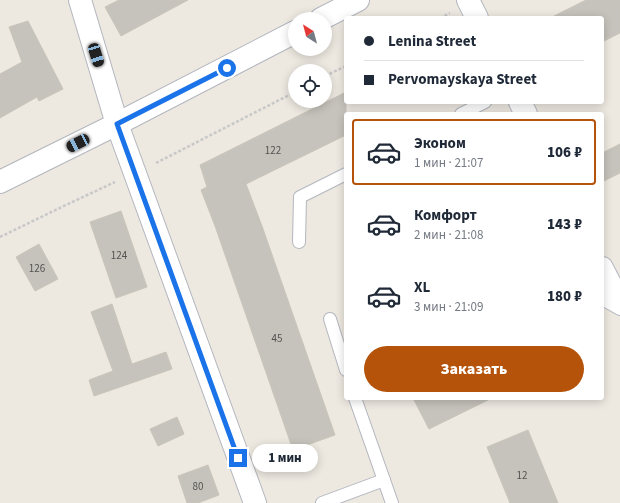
<!DOCTYPE html>
<html lang="ru">
<meta charset="utf-8">
<style>
:root{--surface:#fff;--page:#f2f2f3;--text:#1f2937;--muted:#747a83;--line:#e0e1e3;--accent:#b45309}
body{margin:0;font-family:"Source Sans 3",sans-serif;background:var(--page);color:var(--text);height:100vh;display:flex;flex-direction:column;font-size:15px;white-space:nowrap}
*{box-sizing:border-box;margin:0}
p{font-size:13px;color:var(--muted)}
.icon{flex:none;width:22px;height:22px;fill:none;stroke:currentColor;stroke-width:2;stroke-linecap:round;stroke-linejoin:round}
.map{position:relative;flex:1;overflow:hidden}
.details{position:absolute;left:344px;top:112px;width:260px;height:288px;display:flex;flex-direction:column;background:var(--surface);border-radius:4px;box-shadow:0 2px 10px #0003}
.details>*{flex:none}
.hud{position:absolute;left:344px;top:16px;width:260px;height:88px;border-radius:4px;box-shadow:0 2px 10px #0003;display:grid;align-content:center;height:88px;padding:0 20px;background:var(--surface)}
.needle{width:26px;rotate:324deg}
.fabs{position:absolute;left:288px;top:12px;display:grid;gap:8px}
.fabs a{display:grid;place-items:center;width:44px;height:44px;border-radius:50%;background:var(--surface);box-shadow:0 2px 10px #0003;font-size:20px}
.end{position:absolute;width:18px;height:18px;margin:-9px;border:5px solid #1a73e8;background:#fff;box-shadow:0 0 0 2px #fff}
.from{border-radius:50%}
.bubble{position:absolute;height:28px;border-radius:14px;background:var(--surface);box-shadow:0 2px 10px #0003;font-size:13px;font-weight:800;line-height:28px;text-align:center}
.car{position:absolute;width:12px;height:24px;margin:-12px -6px;border-radius:5px;box-shadow:0 0 3px 1px #0007;background:linear-gradient(#222 24%,#8ab4d8 0 40%,#222 0 76%,#8ab4d8 0 86%,#222 0)}
.hud b{display:flex;align-items:center;gap:14px;height:38px;font-size:15px}
.hud b+b{border-top:1px solid var(--line)}
.hud i{width:10px;height:10px;background:var(--text)}
ul{padding:7px 0 0;list-style:none}
li{display:flex;align-items:center;gap:12px;height:66px;margin:0 8px 6px;padding:0 12px;border:2px solid transparent;border-radius:4px}
li div{flex:1}
li b{display:block;font-size:15px}
li em{font-style:normal;font-weight:800}
li.active{border-color:var(--accent)}
li>.icon{width:36px;height:36px;stroke-width:1.5}
.button{display:flex;gap:8px;margin-top:auto;padding:8px 20px}
.button a{flex:1;height:46px;border-radius:24px;background:var(--accent);color:#fff;font-size:16px;font-weight:800;line-height:46px;text-align:center}
.map>svg:first-child{display:block}
.building{fill:#c6c3bc;stroke:#c9c5ba}
.lines{fill:none;stroke-linecap:round;stroke-linejoin:round}
.lane-casing{stroke:#b4b6bf;stroke-width:14}
.street-casing{stroke:#b4b6bf;stroke-width:24}
.secondary-casing{stroke:#b4b6bf;stroke-width:24}
.path{stroke:#c8c8c8;stroke-width:2.5;stroke-dasharray:3 2;stroke-linecap:butt}
.lane{stroke:#fff;stroke-width:12}
.street{stroke:#fff;stroke-width:22}
.secondary{stroke:#fff;stroke-width:22}
.route{stroke:#1a73e8;stroke-width:5}
.labels{text-anchor:middle;stroke-width:3;stroke-linejoin:round;paint-order:stroke}
.number-label{font-size:11px;fill:#535251}
</style>
<div class="map">
<svg width="620" height="503" viewBox="0 0 620 503">
<rect width="100%" height="100%" fill="#ede9e1"/>
<g class="building">
<polygon points="119,0 188,0 121,36 105,7"/>
<polygon points="586,0 620,0 620,33 602,42 602,18 550,18"/>
<polygon points="28,21 63,89 39,101 37,97 0,118 0,74 22,62 9,27"/>
<polygon points="346,92 346,135 246,184 262,226 335,435 293,450 215,226 201,190 207,187 200,165"/>
<polygon points="620,144 620,173 602,182 602,153"/>
<polygon points="121,211 147,287 116,298 90,222"/>
<polygon points="39,244 58,279 35,291 16,257"/>
<polygon points="112,304 132,364 166,352 172,369 94,396 89,380 113,371 91,312"/>
<polygon points="413,398 492,398 429,429"/>
<polygon points="177,417 184,434 158,446 150,429"/>
<polygon points="528,430 558,503 510,503 487,447"/>
<polygon points="208,465 219,495 198,503 187,503 178,476"/>
</g>
<g class="lines">
<defs>
<g id="lane">
<polyline points="461,114 485,102"/>
<polyline points="299,242 300,197 346,174"/>
<polyline points="602,299 620,309"/>
<polyline points="330,319 346,370"/>
<polyline points="355,398 392,503"/>
<polyline points="322,503 384,480"/>
</g>
<g id="street">
<polyline points="80,0 117,124 255,503"/>
<polyline points="468,0 477,18"/>
<polyline points="321,19 358,0"/>
<polyline points="520,102 526,114"/>
<polyline points="117,124 295,32"/>
<polyline points="602,268 620,303"/>
</g>
<polyline id="secondary" points="0,182 117,124"/>
</defs>
<use href="#lane" class="lane-casing"/>
<use href="#street" class="street-casing"/>
<use href="#secondary" class="secondary-casing"/>
<g class="path">
<polyline points="440,18 450,13"/>
<polyline points="325,76 346,66"/>
<polyline points="156,163 295,92"/>
<polyline points="0,237 68,204 115,182"/>
</g>
<use href="#lane" class="lane"/>
<use href="#street" class="street"/>
<use href="#secondary" class="secondary"/>
</g>
<g class="lines">
<polyline class="route" points="227,68 117,124 238,458"/>
</g>
<g class="labels">
<g class="number-label">
<text x="273" y="154">122</text>
<text x="119" y="259">124</text>
<text x="37" y="272">126</text>
<text x="277" y="342">45</text>
<text x="522" y="479">12</text>
<text x="198" y="490">80</text>
</g>
</g>
</svg>
<div class="fabs">
<a><svg class="needle" viewBox="-14 -14 28 28"><path d="M0-13l5 13h-10z" fill="#e53935"/><path d="M0 13l5-13h-10z" fill="#747a83"/></svg></a>
<a><svg class="icon" aria-label="locate" viewBox="0 0 24 24"><circle cx="12" cy="12" r="6"/><path d="M12 2v4M12 18v4M2 12h4M18 12h4"/></svg></a>
</div>
<i class="end from" style="left:227px;top:68px"></i>
<i class="end" style="left:238px;top:458px"></i>
<div class="bubble" style="left:252px;top:444px;width:66px">1 мин</div>
<i class="car" style="left:96px;top:55px;rotate:163deg"></i>
<i class="car" style="left:78px;top:143px;rotate:243deg"></i>
<div class="hud">
<b><i class="from"></i>Lenina Street</b>
<b><i></i>Pervomayskaya Street</b>
</div>
<section class="details">
<ul>
<li class="active"><svg class="icon" aria-label="car" viewBox="0 0 24 24"><path d="M5 17H2v-5l4-1 3-4h7l3 4 3 1v5h-3M9 17h6M6 11h13"/><circle cx="7" cy="17" r="2"/><circle cx="17" cy="17" r="2"/></svg><div><b>Эконом</b><p>1 мин · 21:07</p></div><em>106 ₽</em></li>
<li><svg class="icon" aria-label="car" viewBox="0 0 24 24"><path d="M5 17H2v-5l4-1 3-4h7l3 4 3 1v5h-3M9 17h6M6 11h13"/><circle cx="7" cy="17" r="2"/><circle cx="17" cy="17" r="2"/></svg><div><b>Комфорт</b><p>2 мин · 21:08</p></div><em>143 ₽</em></li>
<li><svg class="icon" aria-label="car" viewBox="0 0 24 24"><path d="M5 17H2v-5l4-1 3-4h7l3 4 3 1v5h-3M9 17h6M6 11h13"/><circle cx="7" cy="17" r="2"/><circle cx="17" cy="17" r="2"/></svg><div><b>XL</b><p>3 мин · 21:09</p></div><em>180 ₽</em></li>
</ul>
<div class="button"><a>Заказать</a></div>
</section>
</div>
